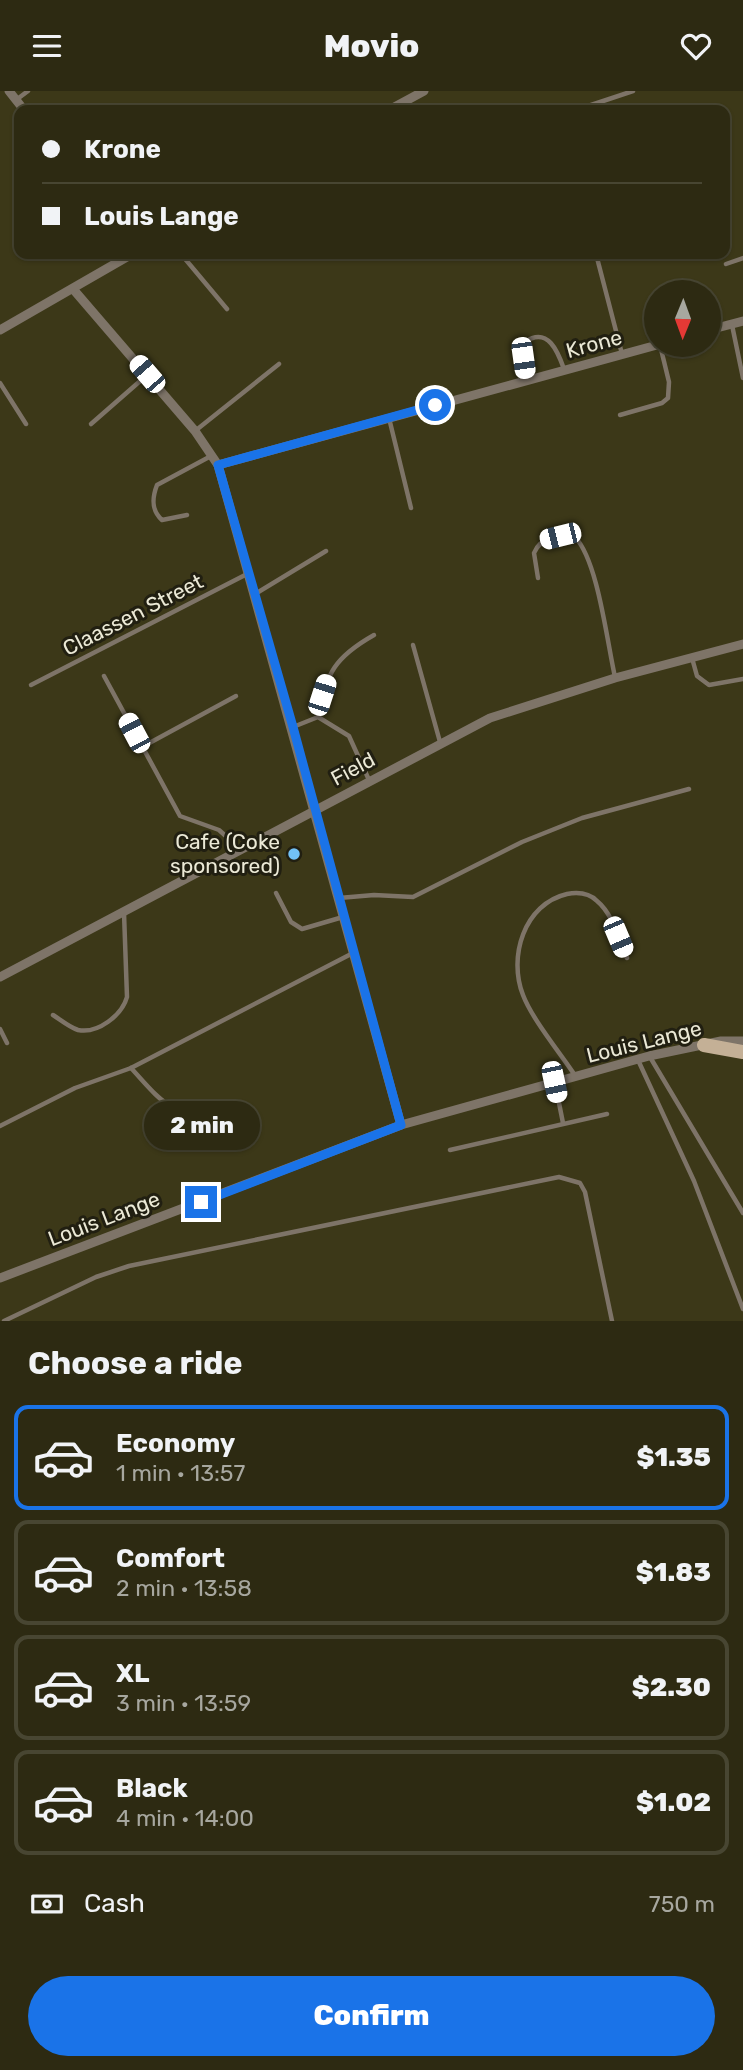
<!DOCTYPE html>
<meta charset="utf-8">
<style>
:root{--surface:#2d2a12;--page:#393620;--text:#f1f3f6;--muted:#a7a79f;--line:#484632;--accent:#1a73e8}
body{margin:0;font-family:Rubik,sans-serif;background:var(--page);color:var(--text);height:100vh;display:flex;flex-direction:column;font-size:26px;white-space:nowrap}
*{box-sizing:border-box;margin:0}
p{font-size:23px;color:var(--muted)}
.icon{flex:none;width:38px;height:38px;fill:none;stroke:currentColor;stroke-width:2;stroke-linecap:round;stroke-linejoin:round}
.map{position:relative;height:1230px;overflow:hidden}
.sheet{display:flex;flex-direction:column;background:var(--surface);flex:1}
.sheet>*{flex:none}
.hud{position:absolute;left:14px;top:14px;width:716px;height:154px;border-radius:14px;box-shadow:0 2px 5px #0004,0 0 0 2px var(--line);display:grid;align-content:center;height:154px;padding:0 28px;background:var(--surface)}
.needle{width:46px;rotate:181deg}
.controls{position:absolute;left:644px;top:189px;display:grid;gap:14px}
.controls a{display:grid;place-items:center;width:77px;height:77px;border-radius:50%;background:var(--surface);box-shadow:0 2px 5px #0004,0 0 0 2px var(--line);font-size:35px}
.end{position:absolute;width:32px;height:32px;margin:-16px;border:9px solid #1a73e8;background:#fff;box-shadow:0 0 0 4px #fff}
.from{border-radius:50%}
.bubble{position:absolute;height:49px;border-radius:24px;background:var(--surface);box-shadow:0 2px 5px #0004,0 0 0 2px var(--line);font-size:23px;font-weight:800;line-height:49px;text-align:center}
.car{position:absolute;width:21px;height:42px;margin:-21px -10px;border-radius:9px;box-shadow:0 0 5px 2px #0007;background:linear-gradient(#fff 24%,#345 0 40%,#fff 0 76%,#345 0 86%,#fff 0)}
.hud b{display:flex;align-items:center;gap:24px;height:66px;font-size:26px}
.hud b+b{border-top:2px solid var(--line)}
.hud i{width:18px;height:18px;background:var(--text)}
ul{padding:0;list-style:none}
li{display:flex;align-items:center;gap:21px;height:105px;margin:0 14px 10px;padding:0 14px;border:4px solid var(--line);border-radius:14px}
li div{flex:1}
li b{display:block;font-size:26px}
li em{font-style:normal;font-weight:800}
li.on{border-color:var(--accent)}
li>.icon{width:63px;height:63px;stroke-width:1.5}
h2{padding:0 28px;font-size:32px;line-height:84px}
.pay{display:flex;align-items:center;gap:18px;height:77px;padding:0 28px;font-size:26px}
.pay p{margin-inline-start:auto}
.cta{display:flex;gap:14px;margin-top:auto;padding:14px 28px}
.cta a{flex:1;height:80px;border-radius:42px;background:var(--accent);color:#fff;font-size:28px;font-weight:800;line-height:80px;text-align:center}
header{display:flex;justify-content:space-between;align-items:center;height:91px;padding:0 28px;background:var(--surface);font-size:32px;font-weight:800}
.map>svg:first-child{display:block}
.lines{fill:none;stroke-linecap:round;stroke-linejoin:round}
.service{stroke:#7e7468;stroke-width:4.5}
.minor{stroke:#7e7468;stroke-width:9}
.primary{stroke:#c4b096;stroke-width:14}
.route{stroke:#1a73e8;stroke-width:9}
.poi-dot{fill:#72c1f5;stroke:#211f11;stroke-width:2.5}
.labels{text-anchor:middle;stroke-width:6;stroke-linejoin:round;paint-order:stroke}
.street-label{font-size:21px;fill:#ebe9d6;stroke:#211f11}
.poi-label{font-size:21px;fill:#ebe9d6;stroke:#211f11;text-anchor:end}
</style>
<header><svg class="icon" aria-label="menu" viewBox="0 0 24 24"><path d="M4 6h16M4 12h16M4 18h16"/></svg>Movio<svg class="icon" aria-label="heart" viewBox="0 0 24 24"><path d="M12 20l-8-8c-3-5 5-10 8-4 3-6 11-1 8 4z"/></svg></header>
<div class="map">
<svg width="743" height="1230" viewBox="0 0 743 1230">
<rect width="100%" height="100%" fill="#3c3818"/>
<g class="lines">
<g class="service">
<polyline points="16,9 28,0"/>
<polyline points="576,19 633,0"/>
<polyline points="181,163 227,218"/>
<polyline points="596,163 622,263"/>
<polyline points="726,173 743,167"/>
<polyline points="732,234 743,287"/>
<path d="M526,290l-3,-23 2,-16c23,-16 33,10 39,27"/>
<polyline points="0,292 26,333"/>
<polyline points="620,324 662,312 668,307 669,291 660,254"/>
<polyline points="389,327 411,417"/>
<polyline points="91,333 147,284"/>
<polyline points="195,340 279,273"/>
<path d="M187,424l-25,5c-11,-10 -10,-22 -5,-35l54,-29"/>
<path d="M538,487l-4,-25c7,-17 24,-17 41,-16 23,24 32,105 40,140"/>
<polyline points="255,503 326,460"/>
<polyline points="413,554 440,651"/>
<polyline points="692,567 697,585 709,594 743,588"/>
<polyline points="104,585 180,725 219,739 239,757"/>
<polyline points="31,594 249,482"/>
<path d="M318,626c8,-44 17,-60 56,-82"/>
<polyline points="293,636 318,626 349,645 369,689"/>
<polyline points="142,656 236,605"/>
<polyline points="276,802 291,831 302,838 343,826"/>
<polyline points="339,807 374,804 413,806 522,751 582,727 689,698"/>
<path d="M53,924c8,5 16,12 25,15 20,4 44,-15 49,-33l-3,-84"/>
<polyline points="0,938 7,952"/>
<polyline points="650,966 743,1122"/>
<polyline points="638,969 694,1090 743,1218"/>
<path d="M131,977c26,28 44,56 85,40"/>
<path d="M576,986c-15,-23 -44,-58 -53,-82 -15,-38 1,-91 44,-101 11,-2 22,-1 30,7 16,13 22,39 30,57"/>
<polyline points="555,992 563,1032"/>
<polyline points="0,1035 75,997 131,977 353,862"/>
<polyline points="450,1059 607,1023"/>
<polyline points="4,1230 96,1186 129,1175 559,1086 580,1092 585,1101 612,1230"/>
</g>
<g class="minor">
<polyline points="9,0 24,19"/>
<polyline points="389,19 424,0"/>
<polyline points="73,198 195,340 218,374 401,1034"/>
<polyline points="0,239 132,163"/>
<polyline points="709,239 743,230"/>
<polyline points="218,374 657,254"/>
<polyline points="0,886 490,627 615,587 743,553"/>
<polyline points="0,1187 401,1034 649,965 721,950 743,950"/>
</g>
<polyline class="primary" points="704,954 743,961"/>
</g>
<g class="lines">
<polyline class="route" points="201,1111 401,1034 293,636 218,374 435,314"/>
</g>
<circle class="poi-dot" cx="294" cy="763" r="7"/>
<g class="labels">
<g class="street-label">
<text transform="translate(594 253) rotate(-15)" y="7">Krone</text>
<text transform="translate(133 524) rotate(-27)" y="7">Claassen Street</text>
<text transform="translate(353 678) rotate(-28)" y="7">Field</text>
<text transform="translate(644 951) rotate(-14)" y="7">Louis Lange</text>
<text transform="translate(104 1128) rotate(-21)" y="7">Louis Lange</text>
</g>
<g class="poi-label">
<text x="280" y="758">Cafe (Coke<tspan x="280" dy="24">sponsored)</tspan></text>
</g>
</g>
</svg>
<div class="controls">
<a><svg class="needle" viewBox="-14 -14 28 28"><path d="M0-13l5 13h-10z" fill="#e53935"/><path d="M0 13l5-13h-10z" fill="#a7a79f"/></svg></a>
</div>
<i class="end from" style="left:435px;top:314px"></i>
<i class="end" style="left:201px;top:1111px"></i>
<div class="bubble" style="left:144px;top:1010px;width:116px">2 min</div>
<i class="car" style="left:523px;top:267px;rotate:172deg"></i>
<i class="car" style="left:147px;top:283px;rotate:319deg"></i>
<i class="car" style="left:560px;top:445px;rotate:256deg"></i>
<i class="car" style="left:322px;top:604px;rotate:18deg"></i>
<i class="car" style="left:134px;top:642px;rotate:332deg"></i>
<i class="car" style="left:618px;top:846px;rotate:157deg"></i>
<i class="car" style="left:554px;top:991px;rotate:168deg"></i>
<div class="hud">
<b><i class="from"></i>Krone</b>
<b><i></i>Louis Lange</b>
</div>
</div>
<section class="sheet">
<h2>Choose a ride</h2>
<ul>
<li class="on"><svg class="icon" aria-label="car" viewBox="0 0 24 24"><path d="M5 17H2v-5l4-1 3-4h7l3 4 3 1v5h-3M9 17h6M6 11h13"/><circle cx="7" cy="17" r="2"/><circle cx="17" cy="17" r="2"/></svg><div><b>Economy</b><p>1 min · 13:57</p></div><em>$1.35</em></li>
<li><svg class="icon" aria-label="car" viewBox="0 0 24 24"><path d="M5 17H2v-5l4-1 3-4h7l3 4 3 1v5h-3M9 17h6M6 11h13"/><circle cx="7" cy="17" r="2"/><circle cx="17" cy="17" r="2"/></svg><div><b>Comfort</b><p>2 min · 13:58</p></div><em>$1.83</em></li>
<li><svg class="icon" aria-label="car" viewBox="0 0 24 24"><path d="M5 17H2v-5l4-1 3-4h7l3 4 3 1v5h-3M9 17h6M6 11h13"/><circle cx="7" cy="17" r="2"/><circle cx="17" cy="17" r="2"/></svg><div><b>XL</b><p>3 min · 13:59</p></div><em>$2.30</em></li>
<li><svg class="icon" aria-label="car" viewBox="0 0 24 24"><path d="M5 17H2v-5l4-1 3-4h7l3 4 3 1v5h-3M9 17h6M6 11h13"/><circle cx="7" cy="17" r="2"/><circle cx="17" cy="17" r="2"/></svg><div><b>Black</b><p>4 min · 14:00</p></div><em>$1.02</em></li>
</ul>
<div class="pay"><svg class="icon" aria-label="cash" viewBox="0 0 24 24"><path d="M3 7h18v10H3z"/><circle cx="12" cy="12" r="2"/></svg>Cash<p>750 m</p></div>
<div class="cta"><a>Confirm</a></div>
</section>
